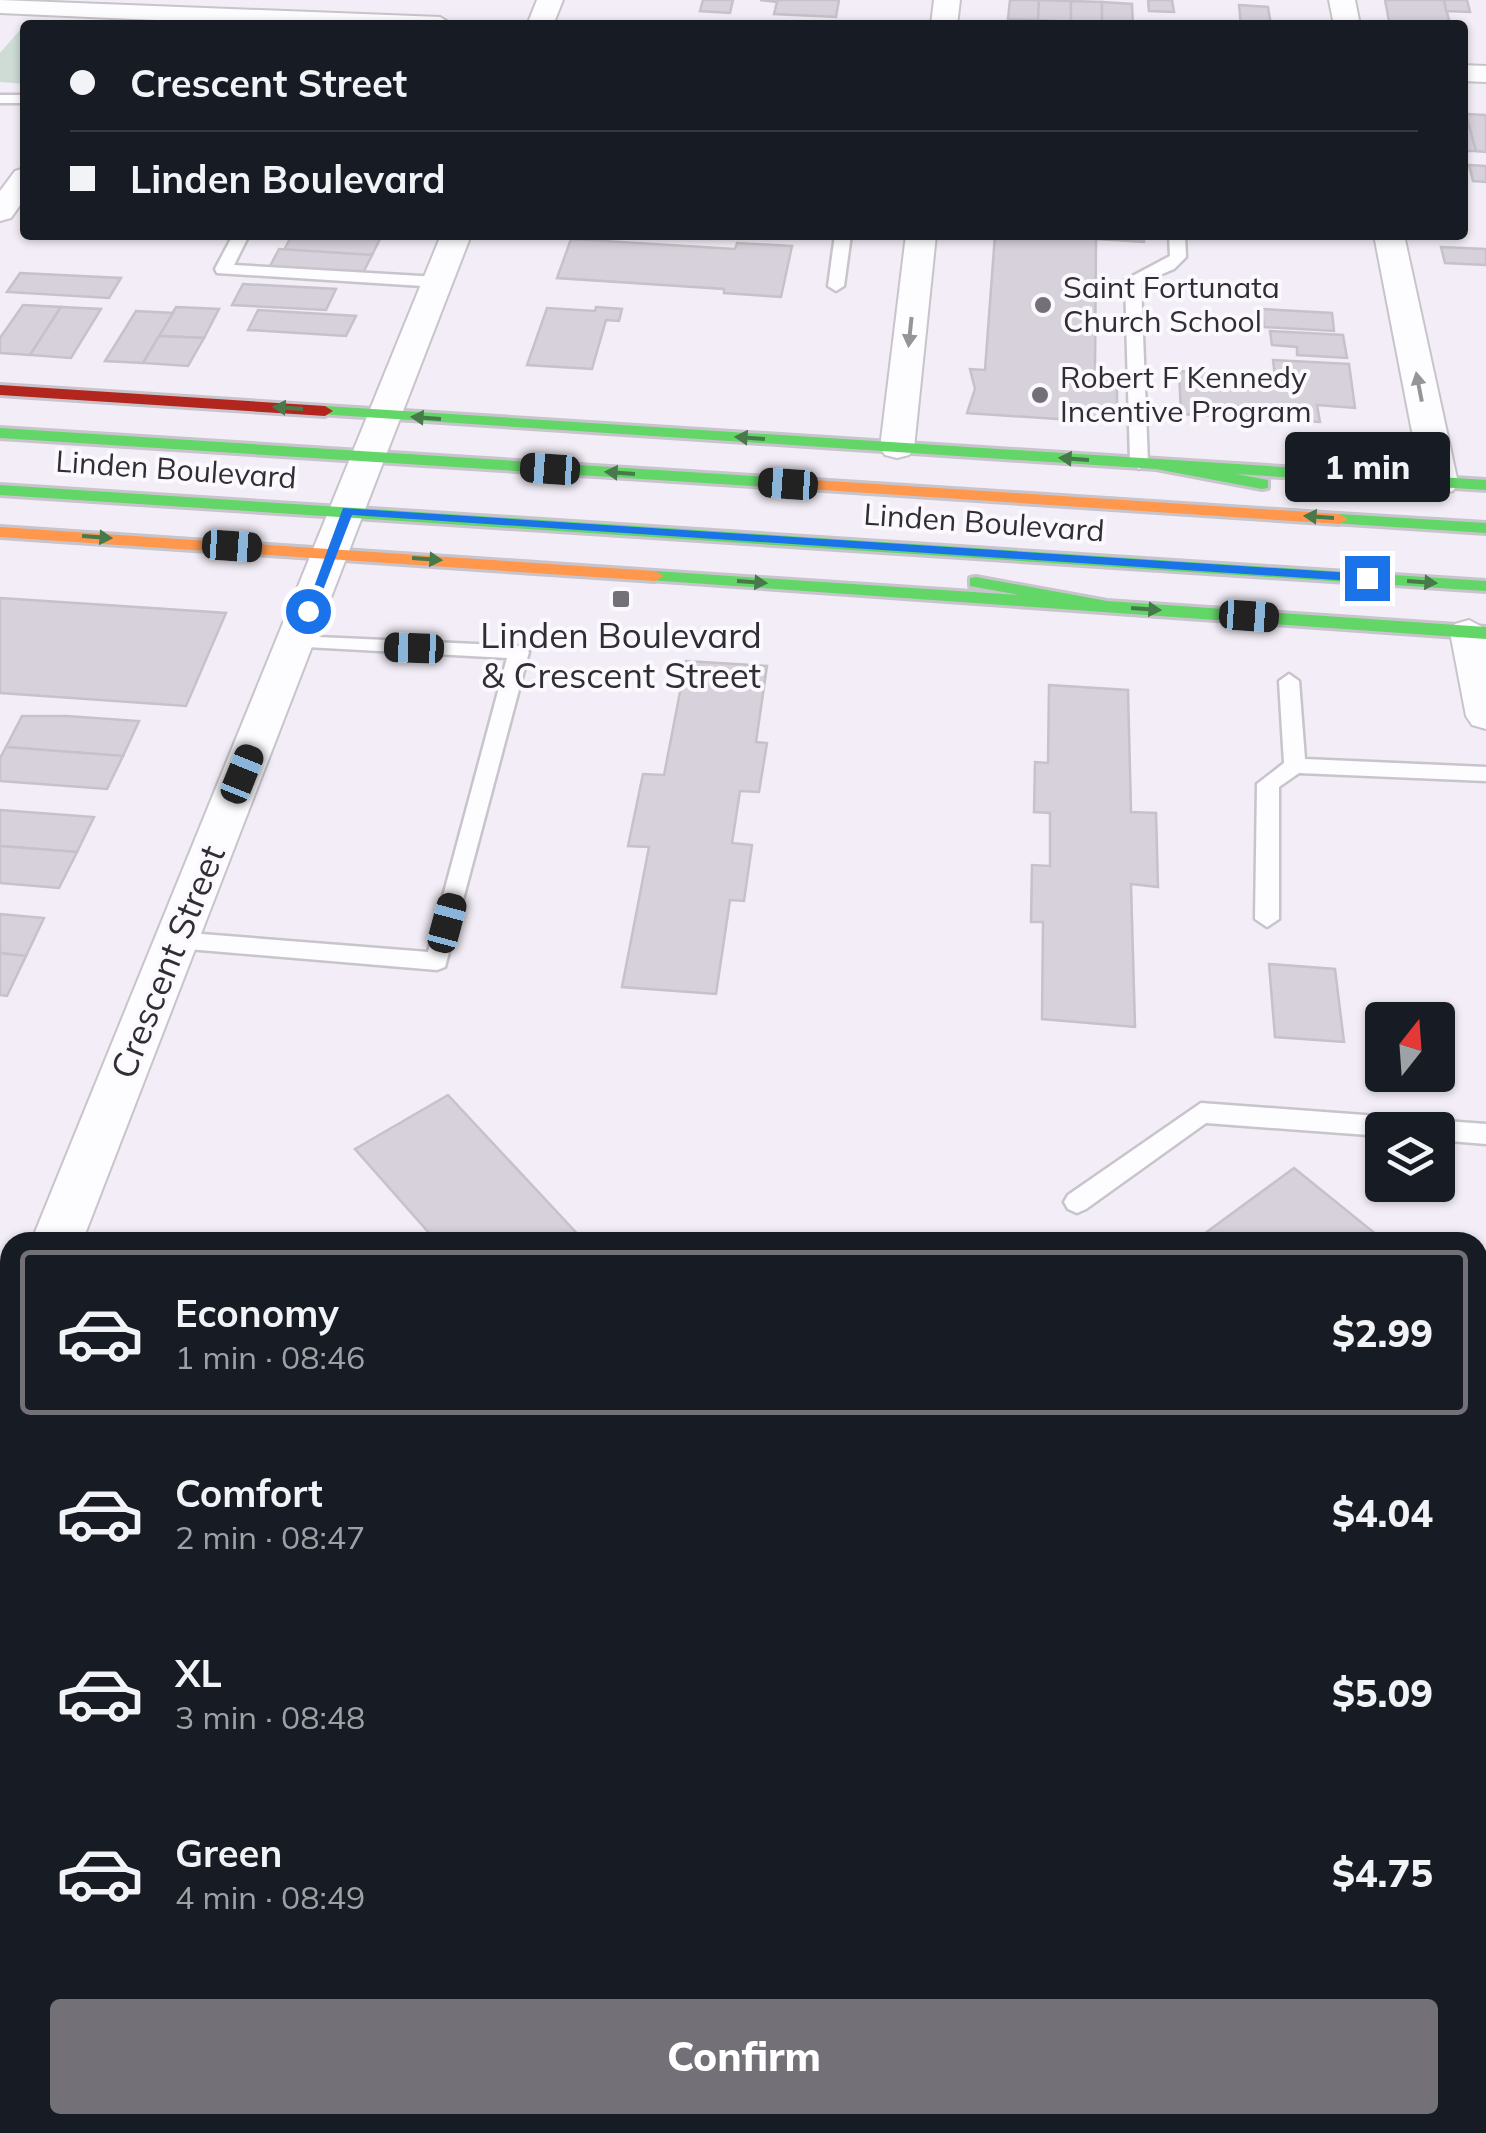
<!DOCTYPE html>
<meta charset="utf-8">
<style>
:root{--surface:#171b24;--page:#242831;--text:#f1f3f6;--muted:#9ea1a6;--line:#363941;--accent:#747078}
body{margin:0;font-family:Mulish,sans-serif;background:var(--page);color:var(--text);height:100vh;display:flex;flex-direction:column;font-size:38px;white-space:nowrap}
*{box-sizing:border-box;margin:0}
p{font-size:32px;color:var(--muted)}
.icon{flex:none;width:55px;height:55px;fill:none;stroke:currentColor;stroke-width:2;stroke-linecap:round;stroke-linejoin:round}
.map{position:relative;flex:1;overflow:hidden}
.side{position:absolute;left:0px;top:1232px;width:1488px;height:902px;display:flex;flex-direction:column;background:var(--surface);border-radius:30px 30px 0 0;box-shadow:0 2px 8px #0004}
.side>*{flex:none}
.top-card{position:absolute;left:20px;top:20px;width:1448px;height:220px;border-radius:10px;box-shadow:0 2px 8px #0004;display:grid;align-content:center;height:220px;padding:0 50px;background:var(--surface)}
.needle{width:65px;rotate:17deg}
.controls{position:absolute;left:1365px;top:1002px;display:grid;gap:20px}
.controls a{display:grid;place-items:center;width:90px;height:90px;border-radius:10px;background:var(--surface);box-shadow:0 2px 8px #0004;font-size:50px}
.end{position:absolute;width:45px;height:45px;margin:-22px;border:12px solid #1a73e8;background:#fff;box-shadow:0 0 0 5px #fff}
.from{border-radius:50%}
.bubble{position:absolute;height:70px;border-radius:10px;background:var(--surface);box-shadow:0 2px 8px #0004;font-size:32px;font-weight:800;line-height:70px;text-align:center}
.car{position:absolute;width:30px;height:60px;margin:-30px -15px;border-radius:12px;box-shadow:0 0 8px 2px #0007;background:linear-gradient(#222 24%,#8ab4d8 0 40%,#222 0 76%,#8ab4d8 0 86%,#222 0)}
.top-card b{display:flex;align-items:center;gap:35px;height:95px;font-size:38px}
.top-card b+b{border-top:2px solid var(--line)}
.top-card i{width:25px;height:25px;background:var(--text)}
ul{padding:18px 0 0;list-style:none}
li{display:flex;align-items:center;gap:30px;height:165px;margin:0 20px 15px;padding:0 30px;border:5px solid transparent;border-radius:10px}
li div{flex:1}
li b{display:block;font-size:38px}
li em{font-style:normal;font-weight:800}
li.on{border-color:var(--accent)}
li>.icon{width:90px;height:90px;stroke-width:1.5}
.button{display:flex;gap:20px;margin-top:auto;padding:20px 50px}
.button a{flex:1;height:115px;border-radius:10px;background:var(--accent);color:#fff;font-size:40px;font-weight:800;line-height:115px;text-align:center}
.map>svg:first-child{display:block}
.green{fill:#cedcd5}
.building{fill:#d6d1db;stroke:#c6c2c9;stroke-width:2.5}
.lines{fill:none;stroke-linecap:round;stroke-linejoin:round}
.lane-casing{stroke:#c8c4cb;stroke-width:5}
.street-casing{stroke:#c8c4cb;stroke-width:4}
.fast-casing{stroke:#c8c4cb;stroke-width:6}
.slow-casing{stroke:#c8c4cb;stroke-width:6}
.jam-casing{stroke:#c8c4cb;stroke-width:6}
.lane{fill:#fdfcfe;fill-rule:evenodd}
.street{fill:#fdfcfe;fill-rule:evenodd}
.fast{fill:#63d668;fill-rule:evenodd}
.slow{fill:#ff974d;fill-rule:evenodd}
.jam{fill:#b3261e;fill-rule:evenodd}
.oneway{fill:#969499}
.oneway2{fill:#47794b}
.route{fill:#1a73e8}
.poi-dot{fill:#747078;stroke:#fbf9fd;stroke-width:4}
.labels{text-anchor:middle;stroke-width:8;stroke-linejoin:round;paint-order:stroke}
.far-poi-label{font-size:30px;fill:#302d34;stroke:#fbf9fd;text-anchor:start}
.far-street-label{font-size:30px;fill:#302d34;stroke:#fbf9fd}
.poi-label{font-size:35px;fill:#302d34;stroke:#fbf9fd}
.street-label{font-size:35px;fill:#302d34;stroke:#fbf9fd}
</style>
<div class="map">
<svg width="1486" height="2133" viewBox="0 0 1486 2133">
<rect width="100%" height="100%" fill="#f2edf6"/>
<polygon class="green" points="20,30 25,30 25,84 0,82 0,53"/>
<g class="building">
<polygon points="703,0 733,0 730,13 700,11"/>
<polygon points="760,0 839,0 836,17 774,14 777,2"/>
<polygon points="1010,0 1039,0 1038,20 1008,19"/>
<polygon points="1039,0 1071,1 1071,22 1038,20"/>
<polygon points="1148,0 1172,0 1174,12 1149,11"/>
<polygon points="1385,0 1444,0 1450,24 1389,21"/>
<polygon points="1444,0 1467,0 1470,12 1446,11"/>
<polygon points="1071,1 1102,2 1102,23 1071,22"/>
<polygon points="1102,2 1132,4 1133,25 1102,23"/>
<polygon points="1239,5 1268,7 1271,25 1241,25"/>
<polygon points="1462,114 1466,114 1476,151 1462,151"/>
<polygon points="1466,114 1486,115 1486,152 1476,151"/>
<polygon points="1469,165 1486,166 1486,182 1473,181"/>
<polygon points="292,235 347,235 381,237 372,255 284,250"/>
<polygon points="995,235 1144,235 1144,242 1096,239 1095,371 1105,371 1105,378 1117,378 1117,423 967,413 975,389 970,369 985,370"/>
<polygon points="571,239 735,249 737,243 792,246 781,297 724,293 724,289 557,278"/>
<polygon points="1441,247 1486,249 1486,265 1445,263"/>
<polygon points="279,249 372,255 363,273 269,268"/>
<polygon points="20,273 121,278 109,298 7,292"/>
<polygon points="243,284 336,289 326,310 232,305"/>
<polygon points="23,305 61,307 30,355 0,353 0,338"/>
<polygon points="61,307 101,309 71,358 30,355"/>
<polygon points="176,307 219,309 204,338 159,336"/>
<polygon points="596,307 622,309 619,321 606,320 592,369 527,365 547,308 595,311"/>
<polygon points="1262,309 1332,313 1334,331 1264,327"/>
<polygon points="258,310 356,316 346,336 248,330"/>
<polygon points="136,311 173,313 143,363 105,361"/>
<polygon points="1270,331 1343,335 1347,358 1297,355 1297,347 1272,345"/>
<polygon points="159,336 204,338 188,366 143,363"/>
<polygon points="1273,360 1349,364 1355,408 1317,405 1320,422 1181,414 1179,371 1275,377"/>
<polygon points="0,598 226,613 186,706 0,693"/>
<polygon points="686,661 767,666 756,742 767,743 759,792 740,791 732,843 752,845 744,901 730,900 716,994 622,987 649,847 628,846 643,774 664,775"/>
<polygon points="1049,685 1128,690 1131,812 1156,813 1158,887 1131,884 1135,1027 1042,1019 1043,922 1031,922 1032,865 1050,866 1050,813 1034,812 1035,762 1048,763"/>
<polygon points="22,716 66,716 139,721 123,756 6,747"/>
<polygon points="6,747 123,756 107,789 0,781 0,758"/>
<polygon points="0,810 94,817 77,852 0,846"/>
<polygon points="0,846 77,852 59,888 0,883"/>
<polygon points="0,914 44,918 26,956 0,953"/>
<polygon points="0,953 26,956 7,996 0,995"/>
<polygon points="1269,964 1335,969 1344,1042 1275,1037"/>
<polygon points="448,1095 584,1241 437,1242 355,1149"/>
<polygon points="1294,1168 1382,1239 1377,1242 1193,1242"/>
<polygon points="242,2125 340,2125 345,2133 232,2133"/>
</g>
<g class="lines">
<defs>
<g id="lane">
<rect x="0" y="95" width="25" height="8"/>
<polygon points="233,235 249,235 234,265 438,277 446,282 438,287 217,273 215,269"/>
<polygon points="835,235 851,235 844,286 836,291 828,286"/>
<polygon points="1169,235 1185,235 1186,257 1174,269 1141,283 1148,463 1139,469 1130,463 1125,280 1170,256"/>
<polygon points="295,636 519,646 529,652 445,967 437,970 176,948 164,940 176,932 428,952 507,658 288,646 288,638"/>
<polygon points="1289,674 1299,681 1305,759 1486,767 1486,781 1299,773 1279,787 1279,919 1267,927 1255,919 1257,784 1284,763 1279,681"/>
<polygon points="1201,1103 1486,1124 1486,1144 1438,1140 1438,1130 1382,1130 1382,1136 1206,1123 1086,1209 1077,1213 1068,1209 1064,1202 1068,1195"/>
</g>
<g id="street">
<polygon points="0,0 440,17 453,25 267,25 0,13"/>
<polygon points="537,0 563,0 553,25 527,25"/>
<polygon points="934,0 960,0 957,25 931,25"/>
<polygon points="1329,0 1355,0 1360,25 1334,25"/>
<polygon points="1462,65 1486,66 1486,82 1462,81"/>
<polygon points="25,168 25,198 11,218 0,221 0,191 15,171"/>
<polygon points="441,235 471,235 82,1242 31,1242"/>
<polygon points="906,235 936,235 914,448 909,455 897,458 885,455 880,448"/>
<polygon points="1374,235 1404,235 1458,483 1453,491 1440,494 1427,491 1422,483"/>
<polygon points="1469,620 1486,629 1486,729 1472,725 1466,716 1450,632 1455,624"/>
<polygon points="10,1336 10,1404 0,1407 0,1340"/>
<polygon points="0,1708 10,1709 10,1769 0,1768"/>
<polygon points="1478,1867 1486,1868 1486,1932 1478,1931"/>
</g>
<g id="fast">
<polygon points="325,406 1486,480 1486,490 1236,474 1268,480 1268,488 1262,489 1156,469 319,414 317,411"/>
<polygon points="0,428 783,478 791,483 783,488 0,438"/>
<polygon points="0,485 1486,581 1486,591 0,495"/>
<polygon points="1339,514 1486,523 1486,533 1333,523 1333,515"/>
<polygon points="655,571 1019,595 970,586 970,578 976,577 1107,601 1486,627 1486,639 649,580 649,572"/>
</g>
<g id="slow">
<polygon points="783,478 1339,514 1348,519 1339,524 777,487 777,479"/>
<polygon points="0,527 655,571 664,576 655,581 0,537"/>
</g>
<polygon id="jam" points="0,385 325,406 333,411 325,416 0,395"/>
</defs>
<use href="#lane" class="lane-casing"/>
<use href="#street" class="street-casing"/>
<use href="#fast" class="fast-casing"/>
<use href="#slow" class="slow-casing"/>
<use href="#jam" class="jam-casing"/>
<use href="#lane" class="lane"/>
<use href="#street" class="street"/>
<use href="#fast" class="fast"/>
<use href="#slow" class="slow"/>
<use href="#jam" class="jam"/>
</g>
<defs><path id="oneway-solid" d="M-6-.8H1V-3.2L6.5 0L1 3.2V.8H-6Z" transform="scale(2.5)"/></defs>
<g class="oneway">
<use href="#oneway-solid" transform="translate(910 332) rotate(96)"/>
<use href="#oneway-solid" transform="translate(1419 387) rotate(-101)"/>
</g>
<g class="oneway2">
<use href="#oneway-solid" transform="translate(288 408) rotate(-176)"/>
<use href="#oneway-solid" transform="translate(426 418) rotate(-176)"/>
<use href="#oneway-solid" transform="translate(750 438) rotate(-176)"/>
<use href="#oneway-solid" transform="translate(1074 459) rotate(-176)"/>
<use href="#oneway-solid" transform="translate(620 473) rotate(-176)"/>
<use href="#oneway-solid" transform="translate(1319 517) rotate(-176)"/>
<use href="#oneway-solid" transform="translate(97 537) rotate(4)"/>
<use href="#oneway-solid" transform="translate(427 559) rotate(4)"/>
<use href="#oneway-solid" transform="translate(752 582) rotate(4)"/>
<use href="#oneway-solid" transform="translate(1422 582) rotate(4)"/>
<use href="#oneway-solid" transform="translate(1146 609) rotate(4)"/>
</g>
<polygon class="route" points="343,508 1367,574 1373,578 1367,582 352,515 315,611 304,614"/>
<g class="poi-dot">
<circle cx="1043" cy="305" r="10"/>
<circle cx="1040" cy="395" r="10"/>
<rect x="611" y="589" width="20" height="20" rx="5"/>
</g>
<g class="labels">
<g class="far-poi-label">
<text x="1063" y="298">Saint Fortunata<tspan x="1063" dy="34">Church School</tspan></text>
<text x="1060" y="388">Robert F Kennedy<tspan x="1060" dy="34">Incentive Program</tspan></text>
</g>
<g class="far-street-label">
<text transform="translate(176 470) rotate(4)" y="10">Linden Boulevard</text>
<text transform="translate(984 523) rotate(4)" y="10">Linden Boulevard</text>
</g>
<g class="poi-label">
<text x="621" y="648">Linden Boulevard<tspan x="621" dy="40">&amp; Crescent Street</tspan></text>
</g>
<g class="street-label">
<text transform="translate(168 962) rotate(-68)" y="12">Crescent Street</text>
</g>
</g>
</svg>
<div class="controls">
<a><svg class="needle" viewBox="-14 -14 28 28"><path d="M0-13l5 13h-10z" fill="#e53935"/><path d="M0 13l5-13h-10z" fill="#9ea1a6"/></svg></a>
<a><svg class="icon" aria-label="layers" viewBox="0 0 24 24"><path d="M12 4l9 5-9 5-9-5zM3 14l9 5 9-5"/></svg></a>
</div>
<i class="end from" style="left:308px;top:611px"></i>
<i class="end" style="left:1367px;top:578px"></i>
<div class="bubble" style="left:1285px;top:432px;width:165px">1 min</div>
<i class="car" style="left:550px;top:469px;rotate:274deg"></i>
<i class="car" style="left:788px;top:484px;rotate:274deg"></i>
<i class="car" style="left:232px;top:546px;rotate:94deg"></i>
<i class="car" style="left:1249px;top:616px;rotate:94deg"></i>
<i class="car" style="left:414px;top:648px;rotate:272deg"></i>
<i class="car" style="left:242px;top:774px;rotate:22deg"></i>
<i class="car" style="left:447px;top:923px;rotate:15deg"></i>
<div class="top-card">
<b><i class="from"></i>Crescent Street</b>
<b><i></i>Linden Boulevard</b>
</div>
<section class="side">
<ul>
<li class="on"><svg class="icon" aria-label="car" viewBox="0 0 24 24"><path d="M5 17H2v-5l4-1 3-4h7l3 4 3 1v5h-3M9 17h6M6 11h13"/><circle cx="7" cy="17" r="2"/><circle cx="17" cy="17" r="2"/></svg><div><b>Economy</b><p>1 min · 08:46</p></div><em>$2.99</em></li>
<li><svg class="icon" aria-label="car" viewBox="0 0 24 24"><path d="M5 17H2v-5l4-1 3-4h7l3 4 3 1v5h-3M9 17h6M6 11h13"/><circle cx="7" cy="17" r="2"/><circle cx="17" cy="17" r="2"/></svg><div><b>Comfort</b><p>2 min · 08:47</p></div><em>$4.04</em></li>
<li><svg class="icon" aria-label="car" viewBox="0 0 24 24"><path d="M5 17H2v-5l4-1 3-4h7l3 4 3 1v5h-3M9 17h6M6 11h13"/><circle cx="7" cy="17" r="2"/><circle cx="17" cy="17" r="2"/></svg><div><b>XL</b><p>3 min · 08:48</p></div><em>$5.09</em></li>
<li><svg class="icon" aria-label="car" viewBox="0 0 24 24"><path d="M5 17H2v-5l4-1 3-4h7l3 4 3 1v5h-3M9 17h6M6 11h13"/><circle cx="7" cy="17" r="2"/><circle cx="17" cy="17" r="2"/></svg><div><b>Green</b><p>4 min · 08:49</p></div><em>$4.75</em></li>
</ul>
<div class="button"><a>Confirm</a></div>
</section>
</div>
